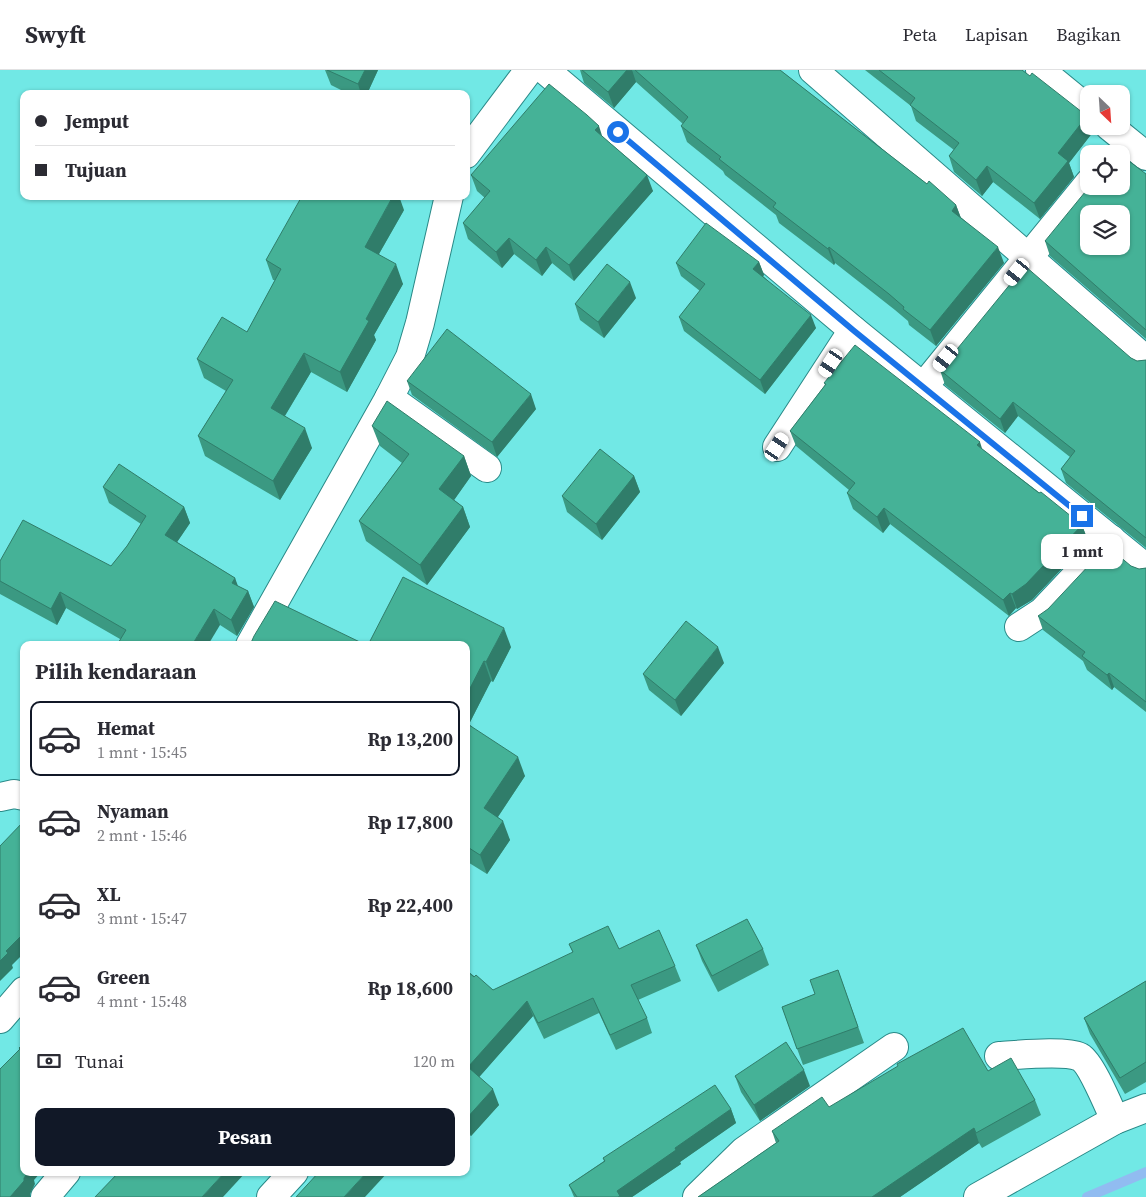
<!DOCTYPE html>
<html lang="id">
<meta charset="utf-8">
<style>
:root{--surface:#fff;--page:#f7f7f7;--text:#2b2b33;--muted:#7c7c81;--line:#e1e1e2;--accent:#111827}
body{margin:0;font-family:"Source Serif 4",serif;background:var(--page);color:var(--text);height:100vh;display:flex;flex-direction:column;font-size:19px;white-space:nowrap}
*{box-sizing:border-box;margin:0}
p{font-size:16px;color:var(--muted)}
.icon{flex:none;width:28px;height:28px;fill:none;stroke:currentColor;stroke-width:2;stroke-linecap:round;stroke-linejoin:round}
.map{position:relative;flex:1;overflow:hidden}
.side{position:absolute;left:20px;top:571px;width:450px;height:535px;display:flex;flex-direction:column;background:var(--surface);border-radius:10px;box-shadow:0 1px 4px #0004}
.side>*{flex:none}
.banner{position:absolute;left:20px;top:20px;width:450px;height:110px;border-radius:10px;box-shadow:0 1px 4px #0004;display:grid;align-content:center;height:110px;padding:0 15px;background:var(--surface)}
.needle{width:32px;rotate:155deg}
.tools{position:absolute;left:1080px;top:15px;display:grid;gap:10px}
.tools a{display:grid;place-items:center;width:50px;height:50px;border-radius:10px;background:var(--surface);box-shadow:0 1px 4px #0004;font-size:25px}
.end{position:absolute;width:22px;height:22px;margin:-11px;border:6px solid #1a73e8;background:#fff;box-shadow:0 0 0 2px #fff}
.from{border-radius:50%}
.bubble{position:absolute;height:35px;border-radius:10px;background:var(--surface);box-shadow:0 1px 4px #0004;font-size:16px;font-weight:700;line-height:35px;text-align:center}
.car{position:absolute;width:15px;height:30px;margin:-15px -8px;border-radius:6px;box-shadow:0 0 4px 1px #0007;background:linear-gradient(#fff 24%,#345 0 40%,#fff 0 76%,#345 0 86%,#fff 0)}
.banner b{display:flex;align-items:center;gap:18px;height:48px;font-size:19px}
.banner b+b{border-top:1px solid var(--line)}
.banner i{width:12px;height:12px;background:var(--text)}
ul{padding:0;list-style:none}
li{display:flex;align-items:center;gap:15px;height:75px;margin:0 10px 8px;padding:0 5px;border:2px solid transparent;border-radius:10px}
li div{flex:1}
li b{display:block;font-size:19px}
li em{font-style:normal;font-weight:700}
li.current{border-color:var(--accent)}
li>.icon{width:45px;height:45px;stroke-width:1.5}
h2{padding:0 15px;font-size:22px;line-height:60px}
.pay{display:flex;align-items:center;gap:12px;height:55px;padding:0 15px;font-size:19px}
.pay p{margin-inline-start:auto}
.cta{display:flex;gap:10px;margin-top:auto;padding:10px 15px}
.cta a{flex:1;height:58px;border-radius:10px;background:var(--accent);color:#fff;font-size:20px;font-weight:700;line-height:58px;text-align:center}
header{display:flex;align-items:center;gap:30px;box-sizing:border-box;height:70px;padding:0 25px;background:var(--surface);border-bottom:1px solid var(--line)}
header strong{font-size:24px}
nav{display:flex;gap:28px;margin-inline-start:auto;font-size:18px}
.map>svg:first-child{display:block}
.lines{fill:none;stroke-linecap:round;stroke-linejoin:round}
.stream{stroke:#91bcf1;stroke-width:10}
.minor-casing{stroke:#298987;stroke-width:30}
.minor{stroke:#fff;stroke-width:28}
.wall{fill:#3b9982}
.shaded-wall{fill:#307d6a}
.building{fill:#45b297;stroke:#307d6a;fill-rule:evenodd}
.route{stroke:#1a73e8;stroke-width:6}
</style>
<header>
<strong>Swyft</strong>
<nav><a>Peta</a><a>Lapisan</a><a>Bagikan</a></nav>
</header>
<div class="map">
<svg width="1146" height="1127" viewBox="0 0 1146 1127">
<rect width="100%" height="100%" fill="#71e8e5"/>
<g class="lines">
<polyline class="stream" points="1087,1127 1146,1102"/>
<defs>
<g id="minor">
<polyline points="545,0 853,260 1146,498"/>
<polyline points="813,0 1146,290"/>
<polyline points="1040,0 1089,40"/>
<polyline points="1109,56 1146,86"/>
<polyline points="466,84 529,0"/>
<polyline points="923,317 1089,113"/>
<polyline points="389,328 487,398"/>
<polyline points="777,377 853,260"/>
<polyline points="1019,557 1042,542 1111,469"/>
<polyline points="250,575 389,328 410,287 420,253 449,126"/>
<polyline points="0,727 14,724 24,726"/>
<polyline points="0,949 24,921"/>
<path d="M999,986c19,-1 66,-6 81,1 11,6 29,50 35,63"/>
<polyline points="45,1127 66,1102"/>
<polyline points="271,1127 294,1102"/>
<polyline points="697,1127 744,1081 894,977"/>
<polyline points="978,1127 1115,1050 1146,1038"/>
</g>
</defs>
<use href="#minor" class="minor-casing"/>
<use href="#minor" class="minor"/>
</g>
<g class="wall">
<polygon points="325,0 378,0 367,24 349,24 331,15"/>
<polygon points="580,0 780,0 927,114 956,135 961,148 1004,193 936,276 909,255 908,251 895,240 835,193 834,195 779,153 776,145 725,105 723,101 687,72 681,56 683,54 636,12 614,38 584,13"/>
<polygon points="865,0 1022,0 1089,56 1091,56 1093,62 1069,93 1074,107 1040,149 993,112 982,126 954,102 949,86 954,80 916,51 911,36"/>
<polygon points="602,66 653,121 574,211 552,193 542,206 514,184 502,198 468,169 463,153 485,128 477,121 471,105"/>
<polygon points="1146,104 1146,269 1050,186 1045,171"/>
<polygon points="404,140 379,184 403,214 374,265 376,270 347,322 311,302 285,346 312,378 280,430 205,386 198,366 226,321 204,308 197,289 247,262 275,210 273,210 266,190"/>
<polygon points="759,192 764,205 763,206 816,258 765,324 684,261 679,247 700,221 681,206 676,193"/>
<polygon points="636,228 604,268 580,250 575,234"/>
<polygon points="1131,288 1137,291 1146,290 1146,478 1066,413 1061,399 1070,387 1018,346 1005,363 945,315 940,300"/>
<polygon points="407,311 536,339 497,387 412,325"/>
<polygon points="824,313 982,379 1082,455 1088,471 1032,530 1017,539 1016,538 1009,546 890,454 883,463 853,439 847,423 849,420 796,376 790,361 825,315"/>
<polygon points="372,356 464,386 471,406 454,430 463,437 470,457 427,515 366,471 359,451 402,393 380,376"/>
<polygon points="634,406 640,422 602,470 567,442 562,426"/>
<polygon points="103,417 184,437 190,453 177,472 235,508 237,516 248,521 254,537 237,566 220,555 120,569 66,538 57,555 0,524 0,491 111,496 127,476 141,454 109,433"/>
<polygon points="1131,496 1139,499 1146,498 1146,642 1114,617 1112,620 1087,600 1083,591 1043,560 1038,546"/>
<polygon points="466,575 511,577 493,612 491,611 469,654 525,706 498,747 510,770 487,804 466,791"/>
<polygon points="724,593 681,646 649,620 643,604"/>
<polygon points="569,874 619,879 675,896 681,911 638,930 647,948 652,963 616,980 599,943 544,969 533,946 479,1007 499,1035 471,1066 466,1062 466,900 493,920 573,883"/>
<polygon points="696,875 763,879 769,895 718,922 702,891"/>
<polygon points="838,900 864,973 803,995 782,937 815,924"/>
<polygon points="1146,911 1146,1012 1125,1024 1090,964 1084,948"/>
<polygon points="988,1001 1035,1030 1041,1045 982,1078 979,1073 900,1127 698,1127 776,1073 772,1061 829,1037"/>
<polygon points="735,1006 810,1016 760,1051 741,1022"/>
<polygon points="731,1039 736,1053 680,1092 681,1094 632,1127 574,1127 569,1115 604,1091 603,1088"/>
</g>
<g class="shaded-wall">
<polygon points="365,0 378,0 367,24 361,24 358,14"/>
<polygon points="627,0 632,0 636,12 614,38 608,22"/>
<polygon points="1087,46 1089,51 1089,56 1091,56 1093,62 1069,93 1074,107 1040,149 1034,133 1058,83"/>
<polygon points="599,56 604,72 595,60"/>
<polygon points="987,96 993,112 982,126 976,110"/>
<polygon points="647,105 653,121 574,211 569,195"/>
<polygon points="393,126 399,126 404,140 372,196 365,177"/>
<polygon points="956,135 962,151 952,141"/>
<polygon points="509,168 514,184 502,198 496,182"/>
<polygon points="546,177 552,193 542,206 536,190"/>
<polygon points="829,177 835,193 834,195 828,179"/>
<polygon points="998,177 1004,193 936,276 930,260"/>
<polygon points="759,192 764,205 758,212 753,199"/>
<polygon points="396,194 403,214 374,265 376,270 347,322 340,302 366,249"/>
<polygon points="630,212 636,228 604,268 598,252"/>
<polygon points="811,245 816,258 765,324 760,310"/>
<polygon points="304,283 311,302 278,357 271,338"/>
<polygon points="531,324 536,339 497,387 492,372"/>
<polygon points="1013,332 1018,346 1005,363 1000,349"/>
<polygon points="305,358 312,378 280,430 273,411"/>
<polygon points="980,372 985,388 977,375"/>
<polygon points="464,386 471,406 447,440 439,419"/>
<polygon points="634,406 640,422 602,470 596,454"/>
<polygon points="184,437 190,453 171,481 165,465"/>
<polygon points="463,437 470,457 427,515 420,495"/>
<polygon points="884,438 890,454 883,463 877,447"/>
<polygon points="1082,455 1088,471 1032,530 1017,539 1012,524"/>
<polygon points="235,508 241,524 232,513"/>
<polygon points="248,521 254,537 237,566 231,550"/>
<polygon points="60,522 66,538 57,555 51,539"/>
<polygon points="1010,523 1016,538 1009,546 1003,530"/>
<polygon points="214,539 220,555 208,575 192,575"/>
<polygon points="504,558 511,577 493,612 486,592"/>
<polygon points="718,577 724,593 681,646 675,630"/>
<polygon points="484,591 491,611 466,660 466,626"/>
<polygon points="1109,603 1114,617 1112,620 1107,605"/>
<polygon points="518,687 525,706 491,757 484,738"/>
<polygon points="503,751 510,770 487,804 480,785"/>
<polygon points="24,863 24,883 12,895 13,898 0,911 0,891 6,881"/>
<polygon points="527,931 533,946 474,1013 468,997"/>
<polygon points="804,1000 810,1016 760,1051 754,1035"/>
<polygon points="493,1019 499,1035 471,1066 466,1053 466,1049"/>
<polygon points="731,1039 736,1053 680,1092 681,1094 632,1127 618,1127 617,1121 675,1078"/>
<polygon points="974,1058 979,1073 900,1127 872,1127"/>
<polygon points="28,1102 41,1102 34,1110 35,1114 30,1124 30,1127 10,1127 24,1108"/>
<polygon points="225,1102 246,1102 223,1127 202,1127"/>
<polygon points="367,1102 388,1102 365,1127 344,1127"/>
</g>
<g class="building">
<polygon points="327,0 365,0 358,14"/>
<polygon points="582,0 627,0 608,22"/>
<polygon points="635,0 780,0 927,114 929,111 956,135 952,141 998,177 930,260 903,239 904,237 889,224 829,177 828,179 773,137 776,133 719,89 721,87 681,56 688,47"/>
<polygon points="879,0 1022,0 1030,6 1032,3 1087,46 1058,83 1068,91 1034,133 987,96 976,110 949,86 959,73 910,35 915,28"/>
<polygon points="549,14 587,45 599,56 595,60 647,105 569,195 546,177 536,190 509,168 496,182 463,153 490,121 471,105"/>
<polygon points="1116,81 1120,84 1114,84"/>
<path d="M1121,85l25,19v156l-101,-89 45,-55h31zM1089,144h32v32h-32z"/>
<polygon points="302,126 393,126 365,177 396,194 366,249 369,251 340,302 304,283 271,338 305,358 273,411 198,366 233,310 197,289 222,247 247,262 281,199 266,190"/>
<polygon points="706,153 759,192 753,199 811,245 760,310 679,247 705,214 676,193"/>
<polygon points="607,194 630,212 598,252 575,234"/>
<polygon points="1025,196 1131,288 1137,291 1146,290 1146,468 1061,399 1075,381 1013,332 1000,349 940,300"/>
<polygon points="447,259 531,324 492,372 407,311"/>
<polygon points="855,275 980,372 977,375 1039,423 1041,422 1082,455 1026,514 1012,524 1010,523 1003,530 884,438 877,447 847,423 855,413 790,361 826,314 824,313"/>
<polygon points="387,331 464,386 439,419 463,437 420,495 359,451 409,384 372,356"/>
<polygon points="600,379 634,406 596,454 562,426"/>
<polygon points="119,394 184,437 165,465 235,508 232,513 248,521 231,550 214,539 192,575 117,575 126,560 60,522 51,539 0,511 0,491 23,450 111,496 127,476 146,446 103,417"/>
<polygon points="1107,476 1131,496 1139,499 1146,498 1146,632 1109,603 1107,605 1082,586 1085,582 1038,546 1048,539"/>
<polygon points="403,507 504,558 486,592 484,591 466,626 466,575 368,575"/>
<polygon points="275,531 366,575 250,575 254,566"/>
<polygon points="686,551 718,577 675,630 643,604"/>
<polygon points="466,653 518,687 484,738 503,751 480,785 466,776"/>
<polygon points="24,751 24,863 6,881 8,883 0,891 0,776"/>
<polygon points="747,849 763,879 712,906 696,875"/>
<polygon points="608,856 619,879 659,860 675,896 631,915 647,948 610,965 593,928 538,953 527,931 468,997 493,1019 466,1049 466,900 474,907 476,905 493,920 573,882 569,874"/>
<polygon points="838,900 858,957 797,979 782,937 815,924 810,910"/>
<polygon points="1146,911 1146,992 1120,1008 1084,948"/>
<polygon points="963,958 988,1001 1011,988 1035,1030 976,1063 974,1058 872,1127 698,1127 779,1071 772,1061 822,1027 829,1037 898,996 897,994"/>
<polygon points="786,972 804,1000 754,1035 735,1006"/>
<polygon points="24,973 24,1102 28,1102 24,1108 24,1111 10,1127 0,1127 0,999 20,979 19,978"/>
<polygon points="715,1015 731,1039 675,1078 676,1080 617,1121 620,1126 618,1127 577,1127 569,1115 605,1091 603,1088"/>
<polygon points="119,1102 225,1102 202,1127 95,1127"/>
<polygon points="319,1102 367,1102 344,1127 296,1127"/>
</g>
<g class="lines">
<polyline class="route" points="618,62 853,260 1082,446"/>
</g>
</svg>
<div class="tools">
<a><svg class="needle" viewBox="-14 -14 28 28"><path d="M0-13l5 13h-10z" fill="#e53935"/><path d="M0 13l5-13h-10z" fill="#7c7c81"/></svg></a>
<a><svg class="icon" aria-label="locate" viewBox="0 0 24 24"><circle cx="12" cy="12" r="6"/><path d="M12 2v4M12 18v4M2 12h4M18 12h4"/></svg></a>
<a><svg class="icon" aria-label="layers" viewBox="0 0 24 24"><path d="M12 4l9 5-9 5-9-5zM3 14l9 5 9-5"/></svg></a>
</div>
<i class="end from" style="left:618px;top:62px"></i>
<i class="end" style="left:1082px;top:446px"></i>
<div class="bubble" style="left:1041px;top:464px;width:82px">1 mnt</div>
<i class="car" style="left:1017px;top:202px;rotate:219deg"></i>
<i class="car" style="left:946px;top:288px;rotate:219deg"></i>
<i class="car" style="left:831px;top:293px;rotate:213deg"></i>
<i class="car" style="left:777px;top:377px;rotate:33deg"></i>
<div class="banner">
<b><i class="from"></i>Jemput</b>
<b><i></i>Tujuan</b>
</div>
<section class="side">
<h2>Pilih kendaraan</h2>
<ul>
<li class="current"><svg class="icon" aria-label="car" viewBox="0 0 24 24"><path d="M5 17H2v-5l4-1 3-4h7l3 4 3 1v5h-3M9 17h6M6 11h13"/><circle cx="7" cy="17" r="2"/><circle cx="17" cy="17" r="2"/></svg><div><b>Hemat</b><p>1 mnt · 15:45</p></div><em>Rp 13,200</em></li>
<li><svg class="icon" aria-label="car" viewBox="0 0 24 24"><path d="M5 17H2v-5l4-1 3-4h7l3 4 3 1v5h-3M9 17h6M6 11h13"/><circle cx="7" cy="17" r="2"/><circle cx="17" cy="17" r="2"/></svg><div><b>Nyaman</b><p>2 mnt · 15:46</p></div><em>Rp 17,800</em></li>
<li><svg class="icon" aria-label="car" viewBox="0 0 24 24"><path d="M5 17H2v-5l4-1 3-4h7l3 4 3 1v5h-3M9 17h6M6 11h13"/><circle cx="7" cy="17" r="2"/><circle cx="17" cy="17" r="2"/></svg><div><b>XL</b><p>3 mnt · 15:47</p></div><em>Rp 22,400</em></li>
<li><svg class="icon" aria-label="car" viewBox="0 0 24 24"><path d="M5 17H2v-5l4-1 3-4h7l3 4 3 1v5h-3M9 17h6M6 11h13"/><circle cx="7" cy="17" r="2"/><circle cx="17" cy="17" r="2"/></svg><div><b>Green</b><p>4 mnt · 15:48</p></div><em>Rp 18,600</em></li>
</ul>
<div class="pay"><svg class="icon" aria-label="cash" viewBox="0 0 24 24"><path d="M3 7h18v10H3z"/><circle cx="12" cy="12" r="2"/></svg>Tunai<p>120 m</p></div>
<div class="cta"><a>Pesan</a></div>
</section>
</div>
